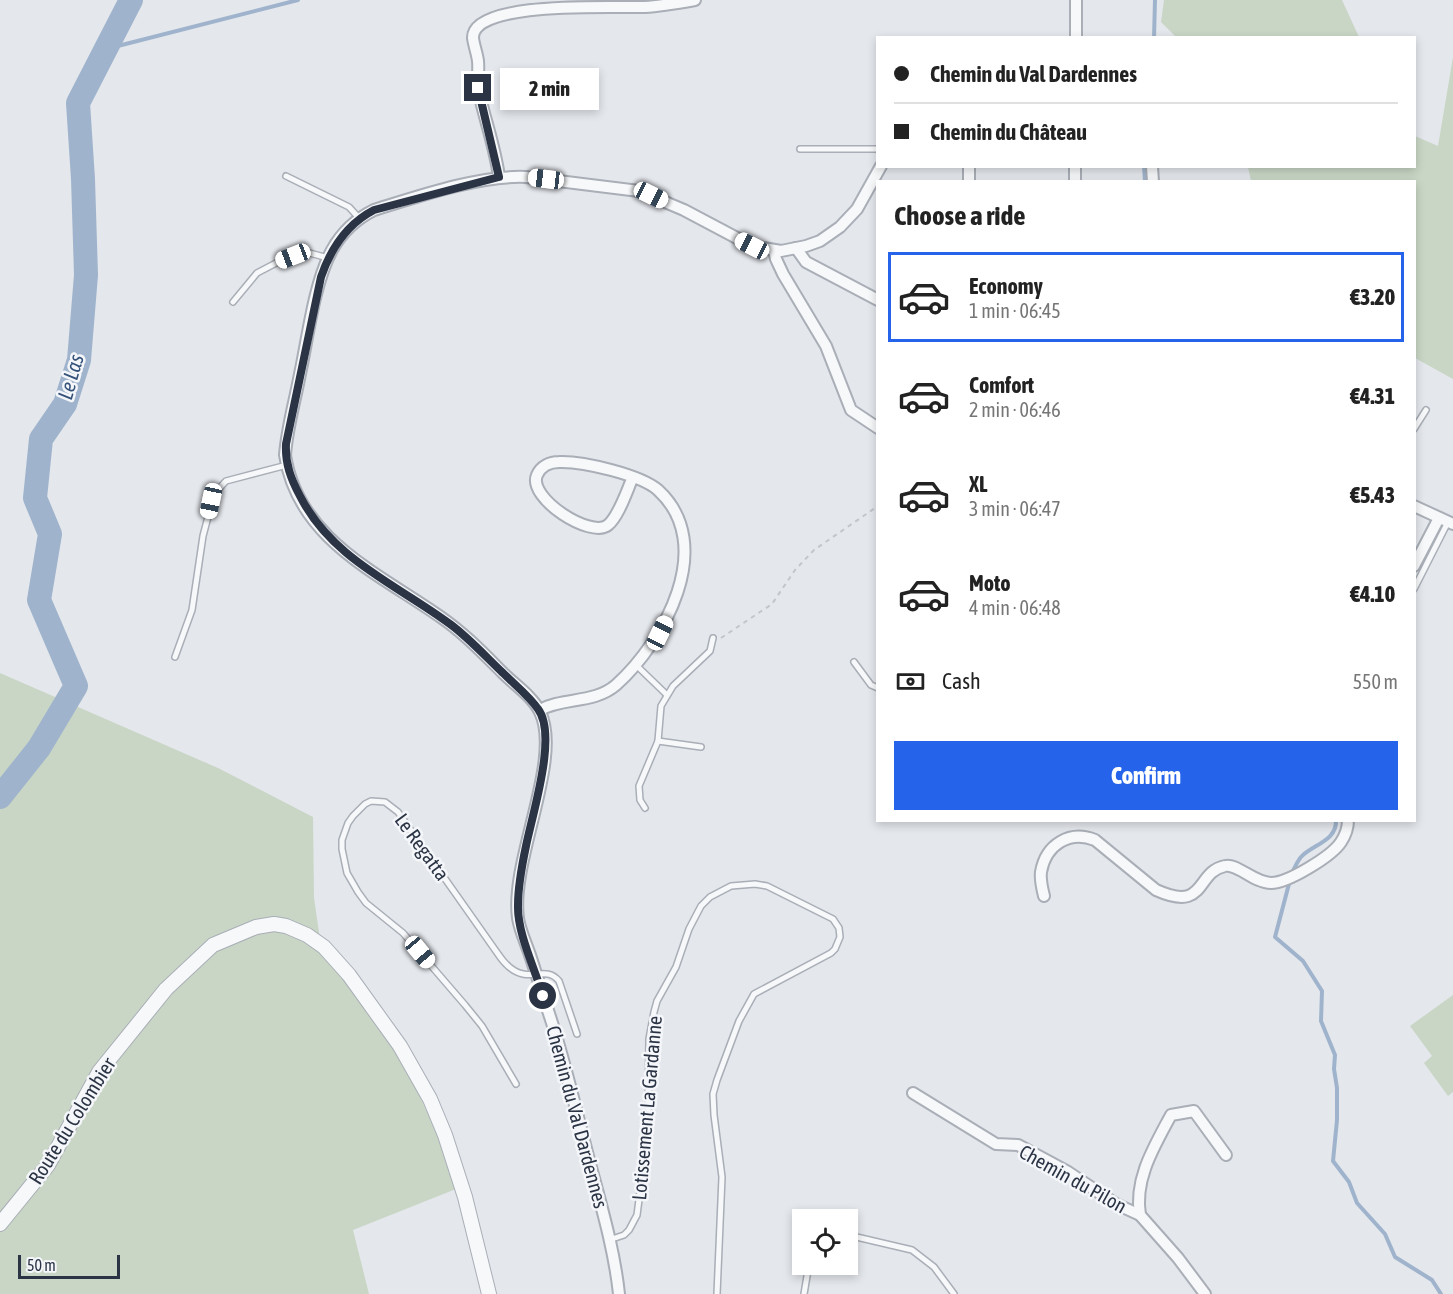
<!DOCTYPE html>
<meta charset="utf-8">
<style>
:root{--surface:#fff;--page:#f2f2f2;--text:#222;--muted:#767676;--line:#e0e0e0;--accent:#2563eb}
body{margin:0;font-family:"Asap Condensed",sans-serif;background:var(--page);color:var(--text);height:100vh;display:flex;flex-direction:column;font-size:22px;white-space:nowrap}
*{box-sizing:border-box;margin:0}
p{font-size:20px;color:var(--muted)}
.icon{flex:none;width:33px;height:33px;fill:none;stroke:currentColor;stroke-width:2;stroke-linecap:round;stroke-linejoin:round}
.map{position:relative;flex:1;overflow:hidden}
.side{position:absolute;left:876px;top:180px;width:540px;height:642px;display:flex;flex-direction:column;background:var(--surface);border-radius:0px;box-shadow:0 3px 9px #0003}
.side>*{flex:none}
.banner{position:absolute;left:876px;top:36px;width:540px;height:132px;border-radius:0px;box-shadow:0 3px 9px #0003;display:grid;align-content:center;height:132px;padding:0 18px;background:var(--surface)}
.tools{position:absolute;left:792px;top:1209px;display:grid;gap:12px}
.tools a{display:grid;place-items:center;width:66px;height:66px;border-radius:0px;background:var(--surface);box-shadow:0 3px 9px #0003;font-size:30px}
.scale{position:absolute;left:18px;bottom:15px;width:102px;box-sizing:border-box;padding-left:6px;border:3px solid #2b3445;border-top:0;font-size:16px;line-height:21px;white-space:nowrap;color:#2b3445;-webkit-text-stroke:4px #f4f6f9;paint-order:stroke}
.end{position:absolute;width:27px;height:27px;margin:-14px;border:8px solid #2b3445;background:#fff;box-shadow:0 0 0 3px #fff}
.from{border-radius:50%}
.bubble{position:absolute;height:42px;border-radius:0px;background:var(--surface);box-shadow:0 3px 9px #0003;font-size:20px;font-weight:800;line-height:42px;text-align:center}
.car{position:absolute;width:18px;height:36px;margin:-18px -9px;border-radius:8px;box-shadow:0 0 4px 2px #0007;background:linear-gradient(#fff 24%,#345 0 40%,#fff 0 76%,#345 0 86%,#fff 0)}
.banner b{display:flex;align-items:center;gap:21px;height:57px;font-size:22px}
.banner b+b{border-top:2px solid var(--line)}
.banner i{width:15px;height:15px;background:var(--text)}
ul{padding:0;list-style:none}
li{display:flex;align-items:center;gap:18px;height:90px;margin:0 12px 9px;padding:0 6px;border:3px solid transparent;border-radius:0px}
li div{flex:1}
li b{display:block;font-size:22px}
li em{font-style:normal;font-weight:800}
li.current{border-color:var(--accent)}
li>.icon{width:54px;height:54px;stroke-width:1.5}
h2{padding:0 18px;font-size:27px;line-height:72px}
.pay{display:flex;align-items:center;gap:15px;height:66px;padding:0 18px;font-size:22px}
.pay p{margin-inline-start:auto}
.primary-button{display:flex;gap:12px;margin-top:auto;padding:12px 18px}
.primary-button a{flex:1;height:69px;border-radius:0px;background:var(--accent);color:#fff;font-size:24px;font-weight:800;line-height:69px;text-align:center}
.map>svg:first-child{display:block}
.green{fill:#c9d6c5}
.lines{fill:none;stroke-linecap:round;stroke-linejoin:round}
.stream{stroke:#9fb4cc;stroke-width:4}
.river{stroke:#9fb4cc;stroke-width:24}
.service-casing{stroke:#a9aeb7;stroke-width:8}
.minor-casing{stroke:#a9aeb7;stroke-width:14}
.tertiary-casing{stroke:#a9aeb7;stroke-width:16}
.path{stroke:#c2c5cb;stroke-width:2;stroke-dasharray:4.5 4.5;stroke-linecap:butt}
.service{stroke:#f7f8fa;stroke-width:5}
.minor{stroke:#f7f8fa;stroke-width:10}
.tertiary{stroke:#f7f8fa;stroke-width:14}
.route{stroke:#2b3445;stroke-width:8}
.labels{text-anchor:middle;stroke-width:5;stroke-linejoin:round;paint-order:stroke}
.street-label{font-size:20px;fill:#2b3445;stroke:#f4f6f9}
.water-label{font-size:21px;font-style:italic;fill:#34527a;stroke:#f4f6f9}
</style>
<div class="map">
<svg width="1453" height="1294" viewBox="0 0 1453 1294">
<rect width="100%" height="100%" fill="#e4e7ec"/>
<g class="green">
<polygon points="1164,0 1342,0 1359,37 1176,37 1161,22"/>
<polygon points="1453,57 1453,379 1415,358 1414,182 1251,181 1248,167 1414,166 1415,136 1438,146"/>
<polygon points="0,673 218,768 313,817 314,898 321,946 391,1033 461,1187 353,1230 369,1294 0,1294"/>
<polygon points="1453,995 1453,1092 1448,1096 1424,1063 1432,1056 1410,1026"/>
</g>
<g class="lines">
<g class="stream">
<polyline points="1154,38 1155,0"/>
<polyline points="106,49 298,0"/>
<polyline points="1144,166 1145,182"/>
<path d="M1292,873c3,-6 6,-14 11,-18 12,-11 34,-15 33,-35"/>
<polyline points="1290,880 1275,937 1303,961 1322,991 1321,1021 1335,1055 1334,1069 1337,1088 1337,1120 1333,1161 1349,1182 1357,1203 1385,1234 1395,1257 1432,1280 1441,1294"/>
</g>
<polyline class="river" points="0,797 39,748 76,686 39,600 50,534 35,498 41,439 65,404 79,360 86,275 83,179 78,103 131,0"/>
<defs>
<g id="service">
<polyline points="800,149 878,149"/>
<polyline points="286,176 349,207 359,218"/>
<polyline points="233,302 257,273 278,262 306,252 328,258"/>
<polyline points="1414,429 1426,410"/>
<polyline points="1414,589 1448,522"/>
<polyline points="175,657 192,610 203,536 214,494 226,481 287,465"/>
<polyline points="854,662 871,685 878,688"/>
<polyline points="636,665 667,695"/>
<polyline points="658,741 701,747"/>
<polyline points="645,808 640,800 639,786 658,741 661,706 673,686 710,651 713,638"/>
<path d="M516,1084l-34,-58 -17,-21 -62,-72 -37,-30 -8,-11 -11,-19 -5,-24v-9l6,-17 5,-7 12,-12 6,-3 14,1 13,10 100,142c6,9 14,18 25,20 14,3 25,-6 36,7l18,53"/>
<polyline points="848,1235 912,1250 934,1267 954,1294"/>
<polyline points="609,1240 624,1235 629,1230 637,1215 648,1131 649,1039 654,1012 657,1001 676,967 689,929 701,906 710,897 731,886 755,884 767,886 833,919 839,928 840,937 835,949 831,953 754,994 739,1021 717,1080 713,1094 714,1115 722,1177 717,1294"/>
<polyline points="804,1294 809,1264"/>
</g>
<g id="minor">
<polyline points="1076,0 1076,38"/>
<polyline points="969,166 969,182"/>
<polyline points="1075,166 1075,182"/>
<polyline points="1152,166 1153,182"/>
<path d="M499,177c-4,-31 -15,-59 -21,-89 -1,-9 1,-18 0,-27 -1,-8 -4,-15 -5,-23 -1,-38 141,-30 172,-31 16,-1 33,-4 50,-7"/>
<polyline points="796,248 806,262 878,300"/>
<polyline points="774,250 776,259 783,274 826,346 851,410 878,428"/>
<polyline points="1414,506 1453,524"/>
<polyline points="1414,566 1439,518"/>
<path d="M540,710c23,-13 54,-6 76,-25 48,-43 102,-140 42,-195 -17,-15 -75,-29 -99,-28 -9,0 -18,4 -22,13 -10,23 54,64 71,50 11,-9 19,-35 25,-48"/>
<path d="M1044,896c-2,-8 -4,-17 -3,-24 5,-28 29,-42 54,-32l61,50c51,23 39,-18 69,-24 12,-3 29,17 46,17 17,0 61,-27 70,-41 4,-6 7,-14 7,-22"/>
<polyline points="913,1093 996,1144 1018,1145 1068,1172 1116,1204 1140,1215 1178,1258 1205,1294"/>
<path d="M1140,1215c-6,-36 14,-68 31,-100l23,-4 32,44"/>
<path d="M619,1294c-5,-47 -19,-92 -31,-138 -11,-42 -21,-85 -34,-127 -8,-24 -16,-49 -24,-74 -4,-12 -10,-24 -12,-37 -8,-57 45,-159 22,-206 -7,-15 -25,-27 -37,-39 -19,-19 -38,-39 -61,-55 -62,-44 -144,-78 -157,-163 2,-27 10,-54 15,-81 8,-37 14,-91 32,-124 10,-18 24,-31 42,-40 45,-14 106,-35 152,-33l113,14 45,19 68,36 29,5 25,-5 14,-5 20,-14 17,-18 24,-43"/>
</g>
<polyline id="tertiary" points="0,1224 48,1165 99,1072 166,989 213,945 256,927 274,924 286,926 307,935 324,947 349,975 400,1046 430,1099 445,1135 465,1197 489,1294"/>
</defs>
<use href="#service" class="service-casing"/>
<use href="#minor" class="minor-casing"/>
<use href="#tertiary" class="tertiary-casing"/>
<polyline class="path" points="721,638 772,604 795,570 814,550 878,506"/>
<use href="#service" class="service"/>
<use href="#minor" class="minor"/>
<use href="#tertiary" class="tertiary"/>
</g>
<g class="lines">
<path class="route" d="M478,88l21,89 -125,33c-27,14 -43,38 -53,67l-35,167c-1,20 5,35 14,52 32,63 96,88 150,128 19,14 36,33 53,49 12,12 26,23 35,36 20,26 -6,106 -12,137 -4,19 -8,39 -8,59 -1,28 17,64 25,91"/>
</g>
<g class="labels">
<g class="street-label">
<text transform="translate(422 847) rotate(54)" y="7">Le Regatta</text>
<text transform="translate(647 1108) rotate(-85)" y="7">Lotissement La Gardanne</text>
<text transform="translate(577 1117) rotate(75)" y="7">Chemin du Val Dardennes</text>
<text transform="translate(72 1121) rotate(-58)" y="7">Route du Colombier</text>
<text transform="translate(1073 1179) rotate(29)" y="7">Chemin du Pilon</text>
</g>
<g class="water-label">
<text transform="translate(71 377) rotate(-74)" y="7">Le Las</text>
</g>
</g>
</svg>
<div class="tools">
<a><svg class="icon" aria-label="locate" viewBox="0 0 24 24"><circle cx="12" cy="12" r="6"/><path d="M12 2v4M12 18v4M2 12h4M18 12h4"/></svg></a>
</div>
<div class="scale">50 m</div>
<i class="end from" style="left:543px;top:996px"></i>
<i class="end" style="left:478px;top:88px"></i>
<div class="bubble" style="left:500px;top:68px;width:99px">2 min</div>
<i class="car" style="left:546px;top:179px;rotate:277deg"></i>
<i class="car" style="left:651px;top:195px;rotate:116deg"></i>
<i class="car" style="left:752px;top:246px;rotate:297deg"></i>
<i class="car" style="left:293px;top:256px;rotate:249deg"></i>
<i class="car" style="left:211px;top:501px;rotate:192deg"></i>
<i class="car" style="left:660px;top:633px;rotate:26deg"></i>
<i class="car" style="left:420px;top:952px;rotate:140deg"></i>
<div class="banner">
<b><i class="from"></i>Chemin du Val Dardennes</b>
<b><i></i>Chemin du Château</b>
</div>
<section class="side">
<h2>Choose a ride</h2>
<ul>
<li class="current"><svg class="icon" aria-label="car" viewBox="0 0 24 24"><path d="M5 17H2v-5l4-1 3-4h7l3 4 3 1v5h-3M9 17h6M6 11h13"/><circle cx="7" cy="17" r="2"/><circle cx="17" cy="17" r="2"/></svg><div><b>Economy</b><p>1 min · 06:45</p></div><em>€3.20</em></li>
<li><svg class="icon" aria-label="car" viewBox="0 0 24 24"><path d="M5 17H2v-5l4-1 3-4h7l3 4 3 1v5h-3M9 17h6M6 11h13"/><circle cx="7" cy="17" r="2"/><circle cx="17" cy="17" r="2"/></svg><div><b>Comfort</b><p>2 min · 06:46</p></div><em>€4.31</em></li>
<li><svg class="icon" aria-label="car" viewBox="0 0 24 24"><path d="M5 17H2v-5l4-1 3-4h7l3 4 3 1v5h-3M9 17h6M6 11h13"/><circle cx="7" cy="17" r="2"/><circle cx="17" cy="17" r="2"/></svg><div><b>XL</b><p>3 min · 06:47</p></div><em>€5.43</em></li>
<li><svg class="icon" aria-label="car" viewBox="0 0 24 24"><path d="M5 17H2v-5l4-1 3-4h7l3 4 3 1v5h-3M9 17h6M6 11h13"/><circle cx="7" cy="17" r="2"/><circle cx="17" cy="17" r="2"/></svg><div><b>Moto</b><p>4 min · 06:48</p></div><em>€4.10</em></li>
</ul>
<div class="pay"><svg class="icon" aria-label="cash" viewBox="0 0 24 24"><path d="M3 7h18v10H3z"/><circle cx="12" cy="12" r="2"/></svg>Cash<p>550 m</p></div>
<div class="primary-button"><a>Confirm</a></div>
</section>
</div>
